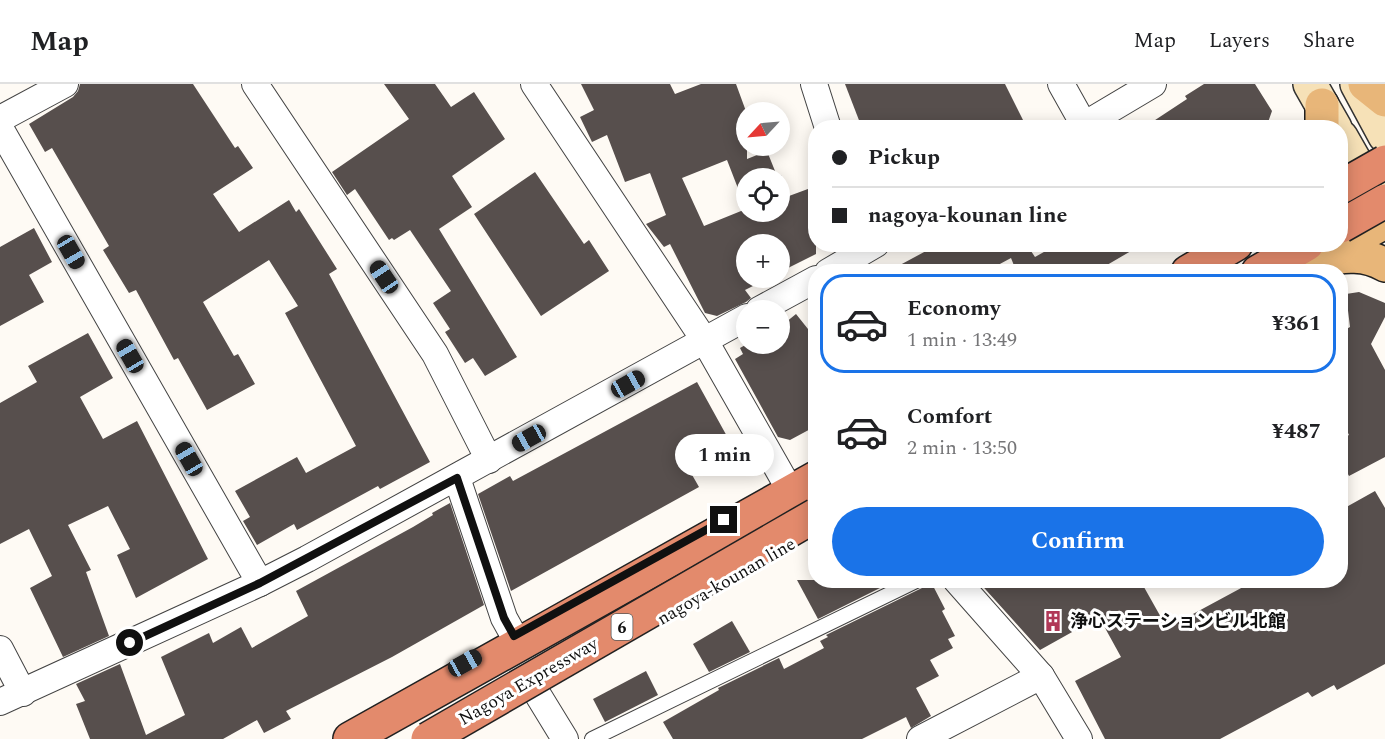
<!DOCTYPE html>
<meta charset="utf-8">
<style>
:root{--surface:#fff;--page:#f2f2f2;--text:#202124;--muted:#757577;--line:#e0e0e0;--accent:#1a73e8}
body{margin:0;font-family:Spectral,"Noto Sans JP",serif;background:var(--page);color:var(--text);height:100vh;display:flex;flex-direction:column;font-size:22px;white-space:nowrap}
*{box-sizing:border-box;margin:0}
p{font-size:20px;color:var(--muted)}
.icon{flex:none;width:33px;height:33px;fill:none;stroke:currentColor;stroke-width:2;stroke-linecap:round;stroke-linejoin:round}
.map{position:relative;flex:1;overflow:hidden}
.side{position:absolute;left:808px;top:180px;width:540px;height:324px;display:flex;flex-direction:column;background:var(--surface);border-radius:24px;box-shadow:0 3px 15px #0003}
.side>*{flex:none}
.guide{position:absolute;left:808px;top:36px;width:540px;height:132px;border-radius:24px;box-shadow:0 3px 15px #0003;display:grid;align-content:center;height:132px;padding:0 24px;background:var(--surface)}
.needle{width:39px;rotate:244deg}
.fabs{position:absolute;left:736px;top:18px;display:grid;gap:12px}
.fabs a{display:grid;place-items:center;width:54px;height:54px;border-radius:50%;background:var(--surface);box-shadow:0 3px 15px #0003;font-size:30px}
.end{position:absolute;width:27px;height:27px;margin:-14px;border:8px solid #101010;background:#fff;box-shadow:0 0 0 3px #fff}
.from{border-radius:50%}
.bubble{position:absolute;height:42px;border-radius:21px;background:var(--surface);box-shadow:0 3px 15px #0003;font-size:20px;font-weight:700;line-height:42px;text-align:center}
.car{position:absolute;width:18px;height:36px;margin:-18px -9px;border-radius:8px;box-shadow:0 0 4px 2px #0007;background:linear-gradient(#222 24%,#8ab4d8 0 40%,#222 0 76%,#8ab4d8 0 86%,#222 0)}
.guide b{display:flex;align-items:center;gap:21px;height:57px;font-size:22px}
.guide b+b{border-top:2px solid var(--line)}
.guide i{width:15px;height:15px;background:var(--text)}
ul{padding:10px 0 0;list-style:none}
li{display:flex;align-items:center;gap:18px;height:99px;margin:0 12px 9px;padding:0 12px;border:3px solid transparent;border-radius:24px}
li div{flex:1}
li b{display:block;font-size:22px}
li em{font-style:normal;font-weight:700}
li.selected{border-color:var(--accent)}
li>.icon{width:54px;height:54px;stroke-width:1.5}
.button{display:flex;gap:12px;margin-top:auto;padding:12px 24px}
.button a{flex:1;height:69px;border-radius:36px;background:var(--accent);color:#fff;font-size:24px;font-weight:700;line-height:69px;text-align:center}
header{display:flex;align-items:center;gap:36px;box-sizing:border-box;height:84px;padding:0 30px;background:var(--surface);border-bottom:2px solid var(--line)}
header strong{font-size:28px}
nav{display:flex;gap:33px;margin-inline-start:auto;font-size:21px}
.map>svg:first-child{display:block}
.building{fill:#574f4d;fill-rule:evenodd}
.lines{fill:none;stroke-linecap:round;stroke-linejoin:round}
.lane-casing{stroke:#434343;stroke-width:16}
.street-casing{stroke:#434343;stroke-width:28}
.secondary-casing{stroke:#323232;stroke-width:36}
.primary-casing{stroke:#212121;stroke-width:36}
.highway-casing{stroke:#212121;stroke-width:36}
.lane{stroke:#fff;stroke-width:14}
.street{stroke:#fff;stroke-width:26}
.secondary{stroke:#f6e1b7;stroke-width:33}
.primary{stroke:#e8b679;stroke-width:33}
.highway{stroke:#e38a6c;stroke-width:33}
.highway-bridge-casing{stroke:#212121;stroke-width:36;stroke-linecap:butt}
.highway-bridge{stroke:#e38a6c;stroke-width:33}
.route{stroke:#101010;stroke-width:8}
.labels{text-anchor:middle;stroke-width:6;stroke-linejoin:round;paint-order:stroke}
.shield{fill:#fff;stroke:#585858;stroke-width:1.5}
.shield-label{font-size:16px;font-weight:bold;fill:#101010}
.street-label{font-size:18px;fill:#101010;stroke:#fff}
.poi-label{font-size:18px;font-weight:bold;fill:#101010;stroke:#fff;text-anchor:start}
</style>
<header>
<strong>Map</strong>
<nav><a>Map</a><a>Layers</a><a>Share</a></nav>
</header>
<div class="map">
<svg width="1385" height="655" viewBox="0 0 1385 655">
<rect width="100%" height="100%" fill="#fefaf4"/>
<g class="building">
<polygon points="80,0 193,0 235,64 238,62 253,84 213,110 239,148 289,116 296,128 299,125 337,185 329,190 430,378 380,405 378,402 297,446 294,440 257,461 243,437 250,433 235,407 297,373 306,389 356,362 285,229 298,222 269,176 203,218 234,272 238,270 255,300 207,326 178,274 174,276 136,206 129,209 103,166 109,162 52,64 45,68 29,40 73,13 78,7"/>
<polygon points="384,0 435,0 451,23 474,8 505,55 452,92 472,123 439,145 517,273 485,292 473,274 465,279 445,248 450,245 433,219 451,207 410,146 394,156 392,154 389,156 355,105 347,111 332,88 409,35"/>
<path d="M581,0h89l5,10 26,-10h35l11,30v45l20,-8 10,25 4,-1 8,21 27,-10v68l-36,18v-28h-33v34h22l-24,12 6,8 -5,4 -29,14 -12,-3 -35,-69 -6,3 -18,-23 20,-9 -16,-42 -25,9 -18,-47 -15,7 -12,-25 14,-7zM727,76l19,49 -42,17 -22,-48zM747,94h33v34h-33z"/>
<polygon points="845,0 1005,0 1027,44 862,44"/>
<polygon points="1204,0 1255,0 1272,27 1266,44 1143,44 1187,15 1185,12"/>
<polygon points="535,88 584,160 589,156 609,187 541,232 474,130"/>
<polygon points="34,144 52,178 29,191 44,218 0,242 0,163"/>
<polygon points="939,160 1036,160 1029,164 1035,173 1058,160 1143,160 1095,188 1009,188 1015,184 1011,174 985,188 887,188"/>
<polygon points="1359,208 1385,219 1385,233 1371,260 1385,286 1385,373 1349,392 1341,377 1341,355 1349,351 1341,335 1341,248 1350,243 1346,210"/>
<polygon points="796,230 816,255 816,342 790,356 778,353 735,275 743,270 740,264 747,260 780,260 780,243"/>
<polygon points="88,249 113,294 80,313 103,355 137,337 208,475 136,514 117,471 130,465 108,422 68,441 91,486 86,488 109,552 63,573 30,504 52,492 29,445 0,460 0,319 37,298 28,282"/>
<polygon points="697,298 734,365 691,389 699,403 511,507 478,410 510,392 513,397"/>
<polygon points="1375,407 1385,424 1385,580 1337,606 1334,601 1312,613 1308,608 1220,655 1105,655 1075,597 1121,573 1099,533 1040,566 977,496 1140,496 1167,544 1256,496 1341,496 1341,426"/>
<polygon points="450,419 484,521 392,573 286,627 291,635 264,649 257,636 223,655 90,655 76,620 85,617 76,600 120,580 146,651 185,631 161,573 209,549 213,559 241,543 252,564 308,532 296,507 413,443 433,431 432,429"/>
<polygon points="797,496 896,496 818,535"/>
<polygon points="927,496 930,496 945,525 942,527 955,552 948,555 953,564 930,576 939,592 916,604 931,632 911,644 906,633 862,655 673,655 663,638 719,606 718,604 779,574 784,585 824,564 820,557 828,553 826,551 922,504"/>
<polygon points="732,537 750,568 709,588 693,560"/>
<polygon points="646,587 658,611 605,638 593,615"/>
</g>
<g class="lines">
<defs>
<polyline id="lane" points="592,655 918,496"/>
<g id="street">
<polyline points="255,0 435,270 489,376"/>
<polyline points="534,0 705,257 787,401"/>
<polyline points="814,0 828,44"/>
<polyline points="1061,0 1084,41"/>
<polyline points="0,35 65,0"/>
<polyline points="0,44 260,499"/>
<polyline points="1079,44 1153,0"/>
<polyline points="828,188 876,160"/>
<polyline points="759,226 816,195"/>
<polyline points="457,394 504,534 514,552"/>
<polyline points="956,496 1041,592 1079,655"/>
<polyline points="0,565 23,609"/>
<polyline points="535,606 565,655"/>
<polyline points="0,618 260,499 307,475 747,233"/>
<polyline points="920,655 1041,592"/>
</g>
<g id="secondary">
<polyline points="1310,0 1335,44"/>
<polyline points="1357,0 1385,52"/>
<polyline points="1341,53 1385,130"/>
</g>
<g id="primary">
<polyline points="1365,0 1385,16"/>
<polyline points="1322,21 1322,44"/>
<path d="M1323,177c20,-7 44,-7 62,4"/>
<polyline points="1294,188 1385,138"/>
</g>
<g id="highway">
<polyline points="1188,188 1236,160"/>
<polyline points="1258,188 1307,160"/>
<polyline points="350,655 816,394"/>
</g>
</defs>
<use href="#lane" class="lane-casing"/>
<use href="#street" class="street-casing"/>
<use href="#secondary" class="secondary-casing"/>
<use href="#primary" class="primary-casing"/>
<use href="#highway" class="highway-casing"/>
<use href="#lane" class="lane"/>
<use href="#street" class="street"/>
<use href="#secondary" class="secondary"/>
<use href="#primary" class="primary"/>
<use href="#highway" class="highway"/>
<defs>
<g id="highway-bridge">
<polyline points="1341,103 1385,78"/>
<polyline points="1341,142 1385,117"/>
<polyline points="428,655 816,431"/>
</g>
</defs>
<use href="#highway-bridge" class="highway-bridge-casing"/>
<use href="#highway-bridge" class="highway-bridge"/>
</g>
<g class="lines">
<polyline class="route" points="130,559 260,499 457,394 504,534 514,552 724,436"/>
</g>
<defs>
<symbol id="building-bare" viewBox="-9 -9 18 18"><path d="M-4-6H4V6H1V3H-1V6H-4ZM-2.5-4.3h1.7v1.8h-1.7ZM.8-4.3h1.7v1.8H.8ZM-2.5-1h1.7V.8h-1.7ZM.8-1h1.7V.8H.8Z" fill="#b03857" stroke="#fff" stroke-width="2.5" paint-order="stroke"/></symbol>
</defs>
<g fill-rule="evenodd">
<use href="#building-bare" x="1038" y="522" width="30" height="30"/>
</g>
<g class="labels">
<rect class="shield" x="611.5" y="530" width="21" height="26" rx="4.5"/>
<g class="shield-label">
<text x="622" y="549">6</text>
</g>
<g class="street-label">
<text transform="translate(726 497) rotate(-30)" y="6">nagoya-kounan line</text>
<text transform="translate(528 597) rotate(-30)" y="6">Nagoya Expressway</text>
</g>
<g class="poi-label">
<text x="1070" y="543">浄心ステーションビル北館</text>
</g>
</g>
</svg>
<div class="fabs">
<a><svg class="needle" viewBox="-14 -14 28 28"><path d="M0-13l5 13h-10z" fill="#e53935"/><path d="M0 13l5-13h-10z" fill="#757577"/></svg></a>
<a><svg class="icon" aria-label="locate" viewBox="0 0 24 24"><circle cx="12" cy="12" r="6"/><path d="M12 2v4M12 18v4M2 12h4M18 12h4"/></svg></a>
<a>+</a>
<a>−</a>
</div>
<i class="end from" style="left:130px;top:559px"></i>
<i class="end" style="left:724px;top:436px"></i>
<div class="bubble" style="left:675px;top:350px;width:99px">1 min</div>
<i class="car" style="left:71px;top:168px;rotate:150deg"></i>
<i class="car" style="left:384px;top:193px;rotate:326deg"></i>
<i class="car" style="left:130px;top:272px;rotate:330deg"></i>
<i class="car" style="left:628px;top:300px;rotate:61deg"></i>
<i class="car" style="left:529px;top:354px;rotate:241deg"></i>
<i class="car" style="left:189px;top:375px;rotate:330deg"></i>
<i class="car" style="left:465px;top:579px;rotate:61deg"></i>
<div class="guide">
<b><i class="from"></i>Pickup</b>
<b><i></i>nagoya-kounan line</b>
</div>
<section class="side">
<ul>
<li class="selected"><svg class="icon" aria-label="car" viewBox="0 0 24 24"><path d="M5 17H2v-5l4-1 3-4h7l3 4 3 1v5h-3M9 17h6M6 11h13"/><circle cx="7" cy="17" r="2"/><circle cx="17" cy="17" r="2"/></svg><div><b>Economy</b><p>1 min · 13:49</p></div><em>¥361</em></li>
<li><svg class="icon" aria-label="car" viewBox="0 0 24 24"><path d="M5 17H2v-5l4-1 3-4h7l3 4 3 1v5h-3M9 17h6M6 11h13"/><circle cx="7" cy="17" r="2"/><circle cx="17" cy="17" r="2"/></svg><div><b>Comfort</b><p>2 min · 13:50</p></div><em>¥487</em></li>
</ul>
<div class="button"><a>Confirm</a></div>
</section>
</div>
